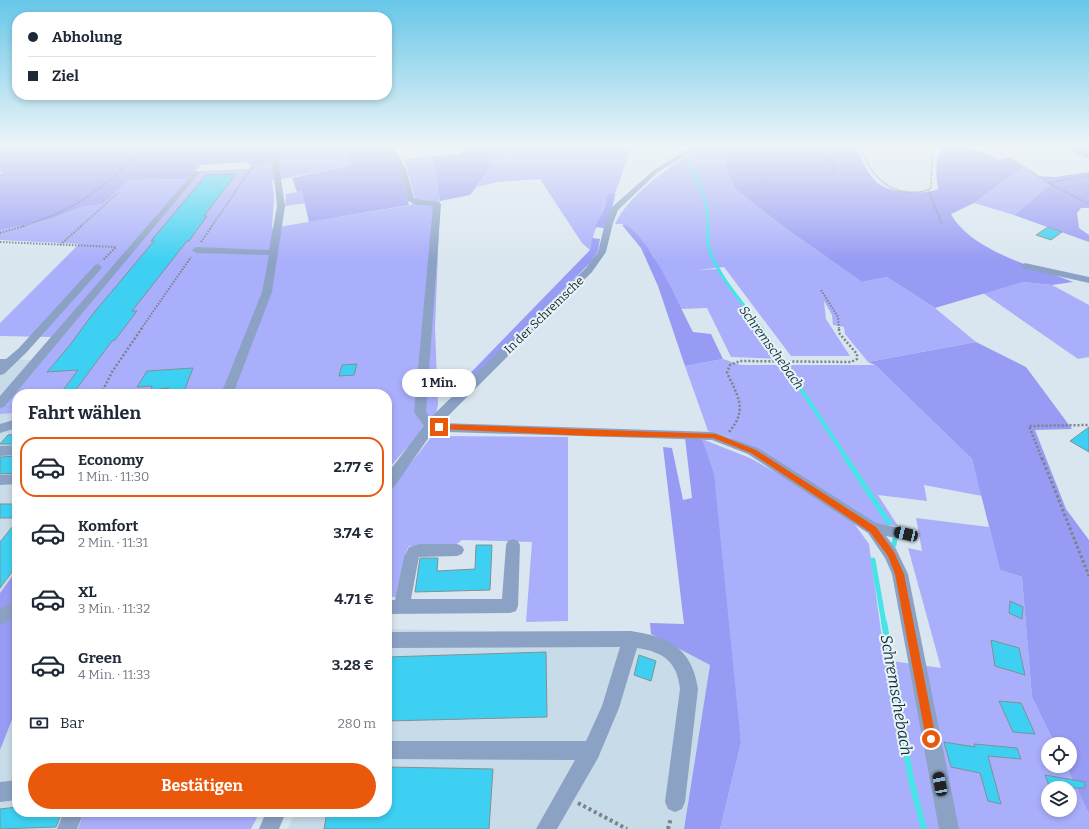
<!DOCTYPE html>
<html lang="de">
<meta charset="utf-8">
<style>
:root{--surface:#fff;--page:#f6f6f7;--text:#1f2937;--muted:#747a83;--line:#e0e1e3;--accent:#ea580c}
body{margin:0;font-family:Bitter,serif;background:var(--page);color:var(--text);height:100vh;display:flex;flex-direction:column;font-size:15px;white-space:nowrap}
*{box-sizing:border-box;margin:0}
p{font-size:13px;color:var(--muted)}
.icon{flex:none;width:22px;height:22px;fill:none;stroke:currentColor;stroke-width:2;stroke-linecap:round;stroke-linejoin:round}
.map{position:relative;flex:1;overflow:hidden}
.details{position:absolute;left:12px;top:389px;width:380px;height:428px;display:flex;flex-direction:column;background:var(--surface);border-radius:16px;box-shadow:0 2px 6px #0003}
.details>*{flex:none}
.top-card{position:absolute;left:12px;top:12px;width:380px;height:88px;border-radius:16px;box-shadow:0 2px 6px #0003;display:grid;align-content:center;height:88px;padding:0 16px;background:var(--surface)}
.tools{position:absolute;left:1041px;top:737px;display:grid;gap:8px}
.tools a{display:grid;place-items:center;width:36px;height:36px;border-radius:50%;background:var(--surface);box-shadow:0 2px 6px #0003;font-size:20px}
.end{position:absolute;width:18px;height:18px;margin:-9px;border:5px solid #ea580c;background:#fff;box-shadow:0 0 0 2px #fff}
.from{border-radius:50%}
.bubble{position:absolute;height:28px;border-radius:14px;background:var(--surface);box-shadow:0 2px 6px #0003;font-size:13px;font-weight:700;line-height:28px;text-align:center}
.car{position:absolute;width:12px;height:24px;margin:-12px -6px;border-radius:5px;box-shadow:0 0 3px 1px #0007;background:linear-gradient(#222 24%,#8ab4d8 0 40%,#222 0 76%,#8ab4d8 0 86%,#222 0)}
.top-card b{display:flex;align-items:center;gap:14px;height:38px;font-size:15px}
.top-card b+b{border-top:1px solid var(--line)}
.top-card i{width:10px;height:10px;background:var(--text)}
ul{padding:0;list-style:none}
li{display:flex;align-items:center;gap:12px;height:60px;margin:0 8px 6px;padding:0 8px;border:2px solid transparent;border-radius:16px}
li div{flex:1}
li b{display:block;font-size:15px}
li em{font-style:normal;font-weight:700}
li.active{border-color:var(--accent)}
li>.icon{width:36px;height:36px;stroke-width:1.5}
h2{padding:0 16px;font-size:18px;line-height:48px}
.pay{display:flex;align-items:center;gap:10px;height:44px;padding:0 16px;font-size:15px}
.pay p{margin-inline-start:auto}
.primary-button{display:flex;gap:8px;margin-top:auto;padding:8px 16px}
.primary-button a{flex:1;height:46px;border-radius:24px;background:var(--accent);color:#fff;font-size:16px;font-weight:700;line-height:46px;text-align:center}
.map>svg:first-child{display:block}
.built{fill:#c8dbe8}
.green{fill:#aaaffb;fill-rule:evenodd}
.forest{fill:#979bf4}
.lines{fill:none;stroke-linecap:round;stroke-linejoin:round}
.stream-far4{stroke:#46e4e7;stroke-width:2.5}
.stream-far3{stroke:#46e4e7;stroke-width:3}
.stream-far2{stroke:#46e4e7;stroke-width:4}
.stream-far1{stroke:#46e4e7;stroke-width:5}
.stream{stroke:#46e4e7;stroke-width:6}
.building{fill:#3ed0f2;stroke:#829094}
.path-far4{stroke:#7b8389;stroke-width:1.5;stroke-dasharray:1 1;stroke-linecap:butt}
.path-far3{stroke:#7b8389;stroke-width:2;stroke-dasharray:1.5 1.5;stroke-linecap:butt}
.path-far2{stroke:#7b8389;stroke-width:2.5;stroke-dasharray:2 2;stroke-linecap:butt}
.path-far1{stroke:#7b8389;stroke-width:3;stroke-dasharray:2.5 2.5;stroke-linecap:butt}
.path{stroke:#7b8389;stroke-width:4;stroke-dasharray:3 3;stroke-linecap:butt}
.minor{fill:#8ca2c5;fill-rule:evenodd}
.route{fill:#ea580c}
.labels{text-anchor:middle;stroke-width:4;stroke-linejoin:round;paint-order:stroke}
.street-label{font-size:12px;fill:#222629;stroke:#e7f4fc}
.water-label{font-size:13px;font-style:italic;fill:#173030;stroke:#e7f4fc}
.near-water-label{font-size:16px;font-style:italic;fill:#173030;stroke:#e7f4fc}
</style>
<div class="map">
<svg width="1089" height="829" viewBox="0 0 1089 829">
<rect width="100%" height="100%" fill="#dae6ef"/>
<g class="built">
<polygon points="0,359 31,360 0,396"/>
<polygon points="17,413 17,570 0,593 0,414"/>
<polygon points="387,629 651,634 710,665 684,829 287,829 296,812 387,812"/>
<polygon points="17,707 17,812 84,812 78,829 0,829 0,750"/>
</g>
<g class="green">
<path d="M484,145h148l-17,49 -7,1c-5,19 -15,35 -18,55l-8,-7 -42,-64 -43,3 -20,5 16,-22z"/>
<path d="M698,145h32l-5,21 10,23 53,41 74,52 25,-5 48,31 41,34 -108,20 -23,-28 -1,-7 -11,-2 -1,-10 -8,-14 2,18 24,37h-59l-67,-89 -26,3 22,-1 16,28 44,56 1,6 -50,-2 -24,-49 -26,1 -28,-54 -28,-31h-10c14,-29 51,-55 78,-72z"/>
<polygon points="339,146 353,165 272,181 274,196 272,228 411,205 415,198 404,159 433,156 440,201 435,328 438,405 435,417 387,470 387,394 17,394 17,413 0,414 0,396 51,337 0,336 0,323 79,244 0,240 0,230 51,219 81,207 103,204 129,180 187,179 194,171 248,169 252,165 271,164 273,157"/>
<polygon points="1023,167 1039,176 1050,185 1014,215 974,203"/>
<polygon points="302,191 306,203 285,206 286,194"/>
<polygon points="1023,282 1052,285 1089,305 1089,357 1078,359 983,293"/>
<polygon points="723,359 741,365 875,365 972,459 982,496 924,485 927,501 878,495 898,526 874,524 729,437 708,431 685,366"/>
<polygon points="432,436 568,437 568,621 526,622 532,542 462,540 454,546 409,546 406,552 397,597 387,597 387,499 400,477"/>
<path d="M702,439l48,19 47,26 56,38 16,22 16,116 56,8 -33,-120 14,3 -6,-33 73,9 11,43 22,7 10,120 23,47h-7v22h18l23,48v15h-369l21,-86zM1048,788h22v22h-22z"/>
<polygon points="84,812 260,812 251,829 78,829"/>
</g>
<g class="forest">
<polygon points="0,145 391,145 389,150 400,169 409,205 309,222 302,191 297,192 292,178 353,165 338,146 279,156 273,158 271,164 252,165 246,162 201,165 187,179 129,180 103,204 81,207 51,219 0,230 0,174 3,172 0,172"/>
<polygon points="465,145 484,145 493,165 470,195 440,201 433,156 461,154"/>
<path d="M730,145h125c15,31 17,45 55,47 10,1 18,1 28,-3 -2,-16 -4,-30 6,-44h19l37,14 10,-1 13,9 -49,36 -23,11c20,37 84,53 122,68l-21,3 -29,-3 -88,26 -48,-31 -25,5 -74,-52 -53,-41 -10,-23z"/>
<polygon points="1056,145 1089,145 1089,159"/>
<polygon points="1089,172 1089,208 1081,208 1077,213 1079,228 1089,235 1089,242 1014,215 1050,185 1039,176 1055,177"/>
<path d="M608,194h7c-1,12 -7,22 -11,34l-9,-1 9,-18z"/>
<path d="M625,224c29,20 51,76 68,108l18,2 12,25 -38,7 -27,-80 -17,-38 -19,-23z"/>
<polygon points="592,238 600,239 598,251 591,262 455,397 449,395 590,250"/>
<polygon points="976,342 1026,367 1072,429 1035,430 1066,509 1089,540 1089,814 1066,766 1070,766 1070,744 1055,744 1032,697 1022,577 1000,570 972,459 875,365 868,362"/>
<polygon points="685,438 702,439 714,474 741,743 720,829 684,829 710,665 651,634 650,623 684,624 663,447 672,448 683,500 692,498"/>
<polygon points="17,570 17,707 0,750 0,593"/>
</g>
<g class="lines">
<path class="stream-far4" d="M686,160c13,22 23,40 22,67"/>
<path class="stream-far3" d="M708,226c0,7 -1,15 1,22 6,25 38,60 53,81"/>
<polyline class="stream-far2" points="761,328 847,459"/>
<g class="stream-far1">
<polyline points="846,458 889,523"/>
<polyline points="894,545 895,538"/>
<polyline points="873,560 884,623"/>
</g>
<polyline class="stream" points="884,622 911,780 924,829"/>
</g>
<g class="building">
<polygon points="236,174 204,216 207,216 189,241 187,241 132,311 137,311 115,340 112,341 74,392 61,393 78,370 47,372 70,345 92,315 154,241 151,241 206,175"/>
<polygon points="1048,227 1062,232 1051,240 1036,235"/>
<polygon points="357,364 354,375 339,376 342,365"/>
<polygon points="193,368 183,394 167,394 169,388 151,390 152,386 137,387 147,371"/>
<polygon points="1089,427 1089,452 1070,441"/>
<polygon points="17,434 17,444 0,444 8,435"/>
<polygon points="17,456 17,473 0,474 0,457"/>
<rect x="0" y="504" width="17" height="14"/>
<polygon points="17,521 17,565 0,588 0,542"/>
<polygon points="476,545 492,545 490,590 415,592 420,558 438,558 437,571 475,569"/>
<polygon points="1010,601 1023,607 1022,619 1009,613"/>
<polygon points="991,640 1019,648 1025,675 995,666"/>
<polygon points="546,652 547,717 387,721 387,657"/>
<polygon points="639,655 656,661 651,681 634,675"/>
<polygon points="999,701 1021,703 1035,734 1013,732"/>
<polygon points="944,742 975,747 974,744 1017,748 1021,759 988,756 1001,804 988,801 980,773 951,767"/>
<polygon points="387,767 493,769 489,829 324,829 327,812 387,812"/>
<polygon points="1045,775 1085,782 1085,788 1050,788"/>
<polygon points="17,807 17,812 62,812 56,827 0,829 0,809"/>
</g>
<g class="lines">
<g class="path-far4">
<polyline points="828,145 834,172"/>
<path d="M858,145c12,24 22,45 52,47 7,0 15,0 21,-4l1,-37 8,-6"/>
<polyline points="984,145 1019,163 1048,183"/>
<polyline points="1089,175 1048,183 1089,204"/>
<polyline points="928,190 942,224"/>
<path d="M20,227c59,-18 83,-38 125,-82"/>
<polyline points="80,227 119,192"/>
<polyline points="211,227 254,165"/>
</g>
<g class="path-far3">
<polyline points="0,233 24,226"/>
<polyline points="0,242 116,247 103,260"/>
<polyline points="201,242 212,226"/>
<polyline points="60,245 81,226"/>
<polyline points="821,290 838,317 839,329"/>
<polyline points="141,329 191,257"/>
</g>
<g class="path-far2">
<polyline points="101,394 112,372 142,328"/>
<path d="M729,432c19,-22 9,-36 -2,-59l3,-8 10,-4 111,1 6,-3v-5l-18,-21v-5"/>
<polyline points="1042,459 1029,426 1089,425"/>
</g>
<polyline class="path-far1" points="1042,458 1089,576"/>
<g class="path">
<polyline points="578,803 627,829"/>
<polyline points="668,829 671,818"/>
</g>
<g class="minor">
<path d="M391,145h6l-3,4 12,20 8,29c9,4 20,1 27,6l-15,208 4,6 156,-150 12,-16 7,-29 7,-16 42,-37 33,-20 4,-5h6l-6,7 -33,20 -40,38 -5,13 -7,29 -14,20 -151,151 272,9 45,16 118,75 35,7 2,4 -2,4 -5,2 -20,-4 10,13 12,25 51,255h-20l-47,-255 -7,-16 -17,-25 -120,-79 -36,-14 -264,-8 -14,-2 -42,60 -5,1v-17l37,-48 -10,-14 19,-206 -15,-1 -10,-4 -8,-32 -12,-20z"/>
<polygon points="275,156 278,158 285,206 272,292 233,394 221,394 262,292 269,255 196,253 192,250 196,247 269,250 277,206 272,158"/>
<polygon points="195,171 200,172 4,407 0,408 0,396"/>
<polygon points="1025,263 1089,277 1089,283 1022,268 1021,266"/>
<polygon points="98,264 102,267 101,269 26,353 4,374 0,375 0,359 6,359 18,349 95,265"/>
<polygon points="17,419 17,428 0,433 0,424"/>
<polygon points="17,445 17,455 0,456 0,446"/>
<polygon points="17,474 17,484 0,485 0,475"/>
<polygon points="513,539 518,541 520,545 518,606 516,611 510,613 387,614 387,600 395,600 404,557 409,547 420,544 457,544 462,546 464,550 462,554 457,556 419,557 411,599 502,599 506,545 508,541"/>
<polygon points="17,600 17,616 0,626 0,609"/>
<path d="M631,631c38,6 61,17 67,58l-13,113 -3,7 -7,3 -7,-3 -3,-7 15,-113c-3,-28 -17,-37 -43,-41l-18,60 -21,50 -41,71h-21l39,-69 -188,-1v-18h199l16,-35 18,-59 -233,1v-16z"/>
<polygon points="17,780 17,800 0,802 0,782"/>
<polygon points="64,812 84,812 77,829 57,829"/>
<polygon points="266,812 286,812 279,829 259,829"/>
</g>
</g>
<linearGradient id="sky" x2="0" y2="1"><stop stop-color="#67c7e8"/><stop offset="0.56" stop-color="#eef4f8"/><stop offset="1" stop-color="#eef4f8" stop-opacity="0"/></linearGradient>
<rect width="1089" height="261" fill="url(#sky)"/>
<polygon class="route" points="439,424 716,434 756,450 876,527 894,552 904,574 936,739 935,743 931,744 928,743 926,739 895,574 888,556 870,532 751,453 713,438 590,436 439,429 436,427"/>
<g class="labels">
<g class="street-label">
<text transform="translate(544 315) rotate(-44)" y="4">In der Schremsche</text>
</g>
<g class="water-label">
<text transform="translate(772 347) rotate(54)" y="5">Schremschebach</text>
</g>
<g class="near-water-label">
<text transform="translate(897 695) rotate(80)" y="6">Schremschebach</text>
</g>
</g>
</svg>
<div class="tools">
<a><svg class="icon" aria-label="locate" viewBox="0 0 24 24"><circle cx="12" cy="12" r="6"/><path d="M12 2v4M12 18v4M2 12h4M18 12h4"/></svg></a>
<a><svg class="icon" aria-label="layers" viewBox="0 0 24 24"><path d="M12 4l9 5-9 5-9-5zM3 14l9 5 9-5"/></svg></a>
</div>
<i class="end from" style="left:931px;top:739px"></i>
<i class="end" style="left:439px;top:427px"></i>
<div class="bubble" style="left:402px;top:369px;width:74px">1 Min.</div>
<i class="car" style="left:906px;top:534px;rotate:283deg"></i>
<i class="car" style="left:940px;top:784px;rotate:349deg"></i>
<div class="top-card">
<b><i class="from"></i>Abholung</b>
<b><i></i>Ziel</b>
</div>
<section class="details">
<h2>Fahrt wählen</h2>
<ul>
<li class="active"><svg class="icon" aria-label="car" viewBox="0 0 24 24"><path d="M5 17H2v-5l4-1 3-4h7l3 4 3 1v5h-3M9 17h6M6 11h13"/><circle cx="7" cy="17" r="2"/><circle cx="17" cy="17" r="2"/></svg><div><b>Economy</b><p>1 Min. · 11:30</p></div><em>2.77 €</em></li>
<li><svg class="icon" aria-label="car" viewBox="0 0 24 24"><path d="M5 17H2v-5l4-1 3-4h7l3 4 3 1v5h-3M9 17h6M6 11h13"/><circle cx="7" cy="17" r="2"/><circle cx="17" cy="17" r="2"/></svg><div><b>Komfort</b><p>2 Min. · 11:31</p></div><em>3.74 €</em></li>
<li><svg class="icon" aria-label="car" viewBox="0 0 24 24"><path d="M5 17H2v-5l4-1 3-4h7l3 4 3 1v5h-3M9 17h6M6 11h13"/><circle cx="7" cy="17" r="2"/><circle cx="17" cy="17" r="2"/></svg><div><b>XL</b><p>3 Min. · 11:32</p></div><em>4.71 €</em></li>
<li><svg class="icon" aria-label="car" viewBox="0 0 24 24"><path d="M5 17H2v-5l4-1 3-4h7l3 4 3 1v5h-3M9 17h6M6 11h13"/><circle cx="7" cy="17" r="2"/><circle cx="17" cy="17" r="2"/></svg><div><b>Green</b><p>4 Min. · 11:33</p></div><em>3.28 €</em></li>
</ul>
<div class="pay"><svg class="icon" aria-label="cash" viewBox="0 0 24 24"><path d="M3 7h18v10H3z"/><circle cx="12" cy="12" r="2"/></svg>Bar<p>280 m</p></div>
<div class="primary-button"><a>Bestätigen</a></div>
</section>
</div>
